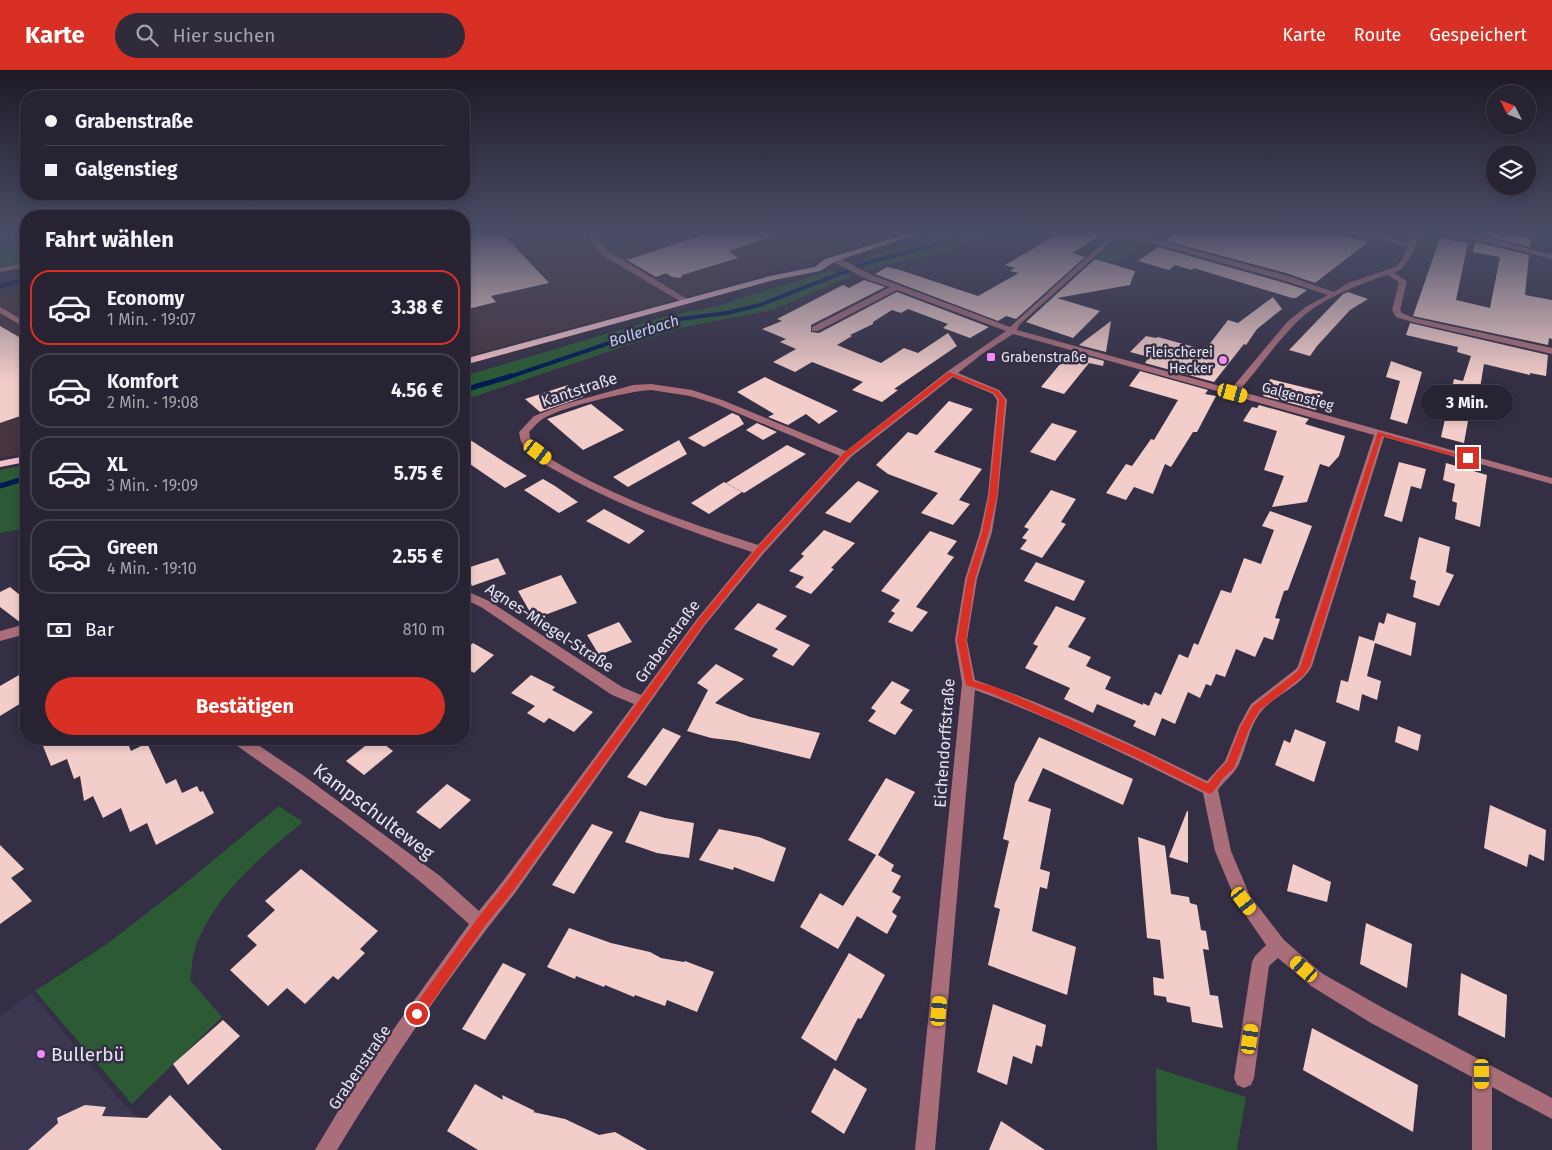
<!DOCTYPE html>
<html lang="de">
<meta charset="utf-8">
<style>
:root{--surface:#272333;--page:#2f2b3b;--text:#f1f3f6;--muted:#a4a4ac;--line:#43404e;--accent:#d93025}
body{margin:0;font-family:"Fira Sans",sans-serif;background:var(--page);color:var(--text);height:100vh;display:flex;flex-direction:column;font-size:19px;white-space:nowrap}
*{box-sizing:border-box;margin:0}
p{font-size:16px;color:var(--muted)}
.icon{flex:none;width:28px;height:28px;fill:none;stroke:currentColor;stroke-width:2;stroke-linecap:round;stroke-linejoin:round}
.map{position:relative;flex:1;overflow:hidden}
.details{position:absolute;left:20px;top:140px;width:450px;height:535px;display:flex;flex-direction:column;background:var(--surface);border-radius:20px;box-shadow:0 2px 8px #0003,0 0 0 1px var(--line)}
.details>*{flex:none}
.banner{position:absolute;left:20px;top:20px;width:450px;height:110px;border-radius:20px;box-shadow:0 2px 8px #0003,0 0 0 1px var(--line);display:grid;align-content:center;height:110px;padding:0 25px;background:var(--surface)}
.needle{width:32px;rotate:312deg}
.buttons{position:absolute;left:1486px;top:15px;display:grid;gap:10px}
.buttons a{display:grid;place-items:center;width:50px;height:50px;border-radius:50%;background:var(--surface);box-shadow:0 2px 8px #0003,0 0 0 1px var(--line);font-size:25px}
.end{position:absolute;width:22px;height:22px;margin:-11px;border:6px solid #d93025;background:#fff;box-shadow:0 0 0 2px #fff}
.from{border-radius:50%}
.bubble{position:absolute;height:35px;border-radius:18px;background:var(--surface);box-shadow:0 2px 8px #0003,0 0 0 1px var(--line);font-size:16px;font-weight:700;line-height:35px;text-align:center}
.car{position:absolute;width:15px;height:30px;margin:-15px -8px;border-radius:6px;box-shadow:0 0 4px 1px #0007;background:linear-gradient(#f5c518 24%,#345 0 40%,#f5c518 0 76%,#345 0 86%,#f5c518 0)}
.banner b{display:flex;align-items:center;gap:18px;height:48px;font-size:19px}
.banner b+b{border-top:1px solid var(--line)}
.banner i{width:12px;height:12px;background:var(--text)}
ul{padding:0;list-style:none}
li{display:flex;align-items:center;gap:15px;height:75px;margin:0 10px 8px;padding:0 15px;border:2px solid var(--line);border-radius:20px}
li div{flex:1}
li b{display:block;font-size:19px}
li em{font-style:normal;font-weight:700}
li.current{border-color:var(--accent)}
li>.icon{width:45px;height:45px;stroke-width:1.5}
h2{padding:0 25px;font-size:22px;line-height:60px}
.pay{display:flex;align-items:center;gap:12px;height:55px;padding:0 25px;font-size:19px}
.pay p{margin-inline-start:auto}
.cta{display:flex;gap:10px;margin-top:auto;padding:10px 25px}
.cta a{flex:1;height:58px;border-radius:30px;background:var(--accent);color:#fff;font-size:20px;font-weight:700;line-height:58px;text-align:center}
header{display:flex;align-items:center;gap:30px;box-sizing:border-box;height:70px;padding:0 25px;background:var(--accent);color:#fff}
header strong{font-size:24px}
nav{display:flex;gap:28px;margin-inline-start:auto;font-size:18px}
.search{width:350px;height:45px;background:var(--page);display:flex;align-items:center;gap:12px;box-sizing:border-box;padding:0 18px;border-radius:28px;color:var(--muted);font-size:19px}
.map>svg:first-child{display:block}
.commercial{fill:#46353f}
.built{fill:#3d3752}
.green{fill:#2b5a35}
.lines{fill:none;stroke-linecap:round;stroke-linejoin:round}
.stream-far1{stroke:#001b54;stroke-width:4}
.stream{stroke:#001b54;stroke-width:5}
.building{fill:#f3cdc9}
.minor{fill:#a96e7a;fill-rule:evenodd}
.major{fill:#f3c1ca;fill-rule:evenodd}
.route{fill:#d93025}
.poi-dot{fill:#ef8bf7;stroke:#342f44;stroke-width:2}
.labels{text-anchor:middle;stroke-width:5;stroke-linejoin:round;paint-order:stroke}
.far-poi-label{font-size:14px;fill:#e6e4f1;stroke:#342f44;text-anchor:end}
.far-street-label{font-size:14px;fill:#e6e4f1;stroke:#342f44}
.far-water-label{font-size:15px;font-style:italic;fill:#b9cef3;stroke:#342f44}
.street-label{font-size:16px;fill:#e6e4f1;stroke:#342f44}
.near-street-label{font-size:19px;fill:#e6e4f1;stroke:#342f44}
.near-poi-label{font-size:19px;fill:#e6e4f1;stroke:#342f44;text-anchor:start}
</style>
<header>
<strong>Karte</strong>
<div class="search"><svg class="icon" aria-label="search" viewBox="0 0 24 24"><circle cx="10" cy="10" r="6"/><path d="M15 15l6 6"/></svg>Hier suchen</div>
<nav><a>Karte</a><a>Route</a><a>Gespeichert</a></nav>
</header>
<div class="map">
<svg width="1552" height="1080" viewBox="0 0 1552 1080">
<rect width="100%" height="100%" fill="#342f44"/>
<g class="commercial">
<polygon points="464,161 906,161 690,226 464,287"/>
<polygon points="26,220 26,383 0,388 0,226"/>
</g>
<polygon class="built" points="31,923 113,1022 167,1080 0,1080 0,947"/>
<g class="green">
<polygon points="0,161 26,161 26,194 0,199"/>
<polygon points="953,161 994,161 943,183 881,196 868,201 862,198 861,193 866,188"/>
<polygon points="1123,165 1143,170 1118,193 1097,188"/>
<polygon points="828,201 852,206 772,240 679,258 464,330 464,306 667,246 718,236"/>
<polygon points="26,395 26,458 0,463 0,400"/>
<path d="M279,736l24,16c-43,35 -89,73 -108,127 -3,9 -3,21 -5,31l32,37 -90,87 -97,-113 72,-47 70,-54z"/>
<polygon points="1156,998 1246,1027 1237,1080 1157,1080"/>
</g>
<g class="lines">
<g class="stream-far1">
<polyline points="0,216 26,209"/>
<polyline points="506,308 680,249 727,243 760,235 867,193 955,169 967,161"/>
</g>
<g class="stream">
<polyline points="464,320 511,306"/>
<polyline points="0,416 26,408"/>
</g>
</g>
<g class="building">
<polygon points="464,161 500,161 549,213 491,226 496,232 464,240"/>
<polygon points="715,161 777,161 778,164 729,181 738,188 682,205 681,208 672,207 666,203 656,207 627,190"/>
<polygon points="1063,161 1108,161 1072,183 1085,187 1016,249 1006,246 998,251 875,204 887,197 900,200 978,226 1019,203 1010,201 1015,198 1005,195"/>
<polygon points="1179,161 1325,161 1368,172 1315,213 1286,203 1166,171"/>
<polygon points="1478,161 1490,161 1531,169 1530,177 1477,164"/>
<polygon points="1440,168 1468,173 1456,230 1490,238 1500,187 1473,182 1475,172 1529,185 1525,225 1552,230 1552,269 1549,268 1548,275 1413,246"/>
<polygon points="1158,177 1278,211 1307,220 1296,228 1292,228 1194,198 1192,200 1175,195 1169,200 1138,191"/>
<polygon points="1095,189 1135,201 1130,215 1057,228 1100,241 1073,268 1026,252"/>
<polygon points="864,210 885,217 811,255 811,262 819,263 897,222 989,257 970,268 943,258 948,254 908,239 901,243 892,240 873,252 873,254 850,265 852,266 837,275 881,293 904,278 918,283 948,263 957,276 894,319 898,320 882,332 852,320 863,312 812,292 795,302 773,292 796,279 780,272 786,269 762,259 782,251 777,249 843,215 849,218"/>
<polygon points="1348,222 1368,229 1350,240 1317,276 1310,286 1289,280 1343,224"/>
<polygon points="1273,227 1282,239 1257,259 1246,275 1244,274 1214,312 1145,293 1149,287 1130,282 1146,266 1156,268 1158,267 1205,280 1228,250 1238,253"/>
<polygon points="1111,251 1106,282 1079,275"/>
<polygon points="1410,253 1548,285 1546,306 1530,303 1530,305 1484,294 1478,330 1472,329 1464,373 1441,367 1454,309 1463,311 1471,286 1457,282 1458,277 1406,265"/>
<polygon points="0,256 26,271 26,344 0,353"/>
<polygon points="1070,282 1104,291 1103,296 1089,293 1064,324 1041,317"/>
<polygon points="1391,291 1422,302 1407,354 1390,349 1400,311 1386,307"/>
<polygon points="1140,301 1208,320 1205,324 1216,326 1197,362 1193,362 1171,397 1165,394 1153,424 1134,417 1126,430 1106,423 1126,394 1132,396 1151,369 1154,370 1178,330 1129,316"/>
<polygon points="765,307 777,313 838,341 819,354 806,344 788,355 768,347 774,344 737,322"/>
<polygon points="1270,309 1323,322 1316,340 1263,326"/>
<polygon points="568,315 583,327 540,342 525,329"/>
<polygon points="949,331 973,339 934,382 982,399 959,430 970,434 953,455 921,443 938,423 888,404 876,395 908,362 917,365"/>
<polygon points="591,334 624,360 583,380 547,349"/>
<polygon points="1259,335 1309,349 1305,354 1345,366 1339,386 1329,397 1320,394 1307,432 1272,437 1284,406 1264,400 1277,361 1243,351 1252,337 1257,338"/>
<polygon points="732,343 739,346 744,354 704,377 688,368"/>
<polygon points="757,353 777,362 763,370 746,360"/>
<polygon points="1052,353 1077,361 1055,391 1030,382"/>
<polygon points="464,366 506,393 527,406 505,418 464,390"/>
<polygon points="679,370 687,384 628,417 613,407"/>
<polygon points="787,375 806,384 744,423 726,413"/>
<polygon points="1399,392 1426,399 1421,419 1411,416 1402,452 1384,446"/>
<polygon points="1446,393 1487,405 1480,457 1455,449 1457,433 1452,431 1455,414 1443,410"/>
<polygon points="543,409 555,416 578,432 559,443 524,420"/>
<polygon points="858,411 879,421 850,453 825,443"/>
<polygon points="724,412 742,422 709,444 691,433"/>
<polygon points="1051,420 1076,429 1061,452 1066,454 1042,488 1020,479 1027,470 1022,468 1029,459 1024,457"/>
<polygon points="604,439 645,461 629,474 586,451"/>
<polygon points="1270,441 1312,456 1288,520 1284,521 1275,548 1280,549 1273,570 1264,567 1255,587 1236,579 1225,607 1216,604 1211,616 1206,614 1200,628 1188,622 1175,654 1162,648 1155,666 1133,656 1136,651 1097,634 1093,643 1064,629 1070,618 1025,598 1038,576 1033,574 1056,536 1086,548 1068,577 1091,587 1086,596 1111,607 1105,619 1143,635 1143,633 1149,636 1155,622 1161,625 1179,584 1188,588 1194,573 1198,575 1221,520 1231,523 1244,488 1261,494 1274,460 1262,456"/>
<polygon points="824,460 855,473 831,498 834,499 811,524 795,517 804,507 789,501 804,486 801,484"/>
<polygon points="930,461 957,471 947,484 954,487 916,537 928,542 912,562 888,552 895,543 891,541 900,530 881,521"/>
<polygon points="1419,467 1450,477 1446,502 1454,505 1439,536 1413,527 1416,511 1410,509"/>
<polygon points="498,488 506,504 472,516 464,499"/>
<polygon points="1036,492 1085,511 1074,531 1024,511"/>
<polygon points="561,505 577,533 534,549 518,521"/>
<polygon points="10,517 26,530 26,552 21,553 0,537 0,522"/>
<polygon points="758,533 787,546 775,559 810,575 793,596 772,586 778,579 734,559"/>
<polygon points="1387,543 1416,553 1411,586 1375,573 1367,606 1381,611 1377,630 1362,624 1359,641 1336,632 1341,610 1348,612 1359,566 1374,571 1379,552 1384,554"/>
<polygon points="619,552 632,572 599,585 587,565"/>
<polygon points="473,573 494,585 474,603 464,597 464,581"/>
<polygon points="716,594 744,609 715,633 750,647 820,663 810,689 736,671 711,668 687,661 708,620 697,613"/>
<polygon points="26,601 26,630 0,646 0,616"/>
<polygon points="531,605 555,617 552,620 593,642 574,662 549,648 544,653 527,643 535,636 511,623"/>
<polygon points="892,611 910,620 900,633 913,640 895,665 868,651 876,641 871,638"/>
<polygon points="1398,656 1421,665 1418,681 1395,672"/>
<polygon points="663,658 681,666 646,716 627,707"/>
<polygon points="1295,659 1326,672 1314,712 1275,695 1284,670 1290,673"/>
<polygon points="1039,667 1133,709 1123,735 1043,698 1028,731 1051,739 1040,799 1050,802 1047,819 1040,817 1032,861 1076,877 1067,925 988,895 1000,839 994,837 1009,771 1003,769 1015,713"/>
<polygon points="59,669 126,669 131,681 147,673 166,714 176,709 182,723 197,716 200,722 203,721 214,743 156,775 147,753 130,762 121,738 103,748 93,726 84,731 80,706 74,709 67,689 51,696 43,676"/>
<polygon points="374,669 377,669 393,681 364,705 346,691"/>
<polygon points="886,708 915,722 878,785 894,795 891,801 901,806 892,822 901,827 892,842 897,846 887,864 857,846 838,879 800,857 820,823 843,836 876,785 848,770"/>
<polygon points="447,714 471,730 440,759 416,742"/>
<polygon points="1490,735 1546,760 1544,791 1529,784 1527,797 1484,778"/>
<polygon points="640,741 665,748 694,753 689,788 657,783 625,772"/>
<polygon points="1187,741 1188,741 1188,793 1169,787"/>
<polygon points="592,754 613,762 574,824 552,815"/>
<polygon points="719,759 759,767 786,778 774,812 734,797 733,800 699,790"/>
<polygon points="1138,767 1165,776 1171,824 1189,827 1190,833 1197,835 1201,860 1206,861 1209,880 1203,879 1210,925 1218,926 1223,958 1192,952 1190,937 1167,932 1166,927 1154,925 1153,907 1164,909 1160,870 1147,868"/>
<polygon points="0,775 24,799 11,808 32,831 0,854"/>
<polygon points="1293,794 1331,812 1327,832 1287,821"/>
<polygon points="301,799 378,861 360,879 365,883 338,910 333,906 305,934 287,918 268,936 230,900 257,875 247,866 275,840 265,831"/>
<polygon points="1366,853 1412,874 1407,918 1360,894"/>
<polygon points="569,858 611,873 650,882 661,888 684,892 685,891 714,902 697,942 667,930 665,936 635,925 634,927 605,915 604,917 576,906 575,909 547,897"/>
<polygon points="849,883 885,905 861,949 858,948 836,991 801,968"/>
<polygon points="503,893 526,904 485,970 462,959"/>
<polygon points="1461,903 1507,925 1505,968 1458,945"/>
<polygon points="993,934 1046,955 1042,977 1036,975 1032,994 1013,986 1007,1015 977,1002"/>
<polygon points="223,950 240,966 188,1015 173,994"/>
<polygon points="1312,958 1418,1015 1413,1062 1303,1000"/>
<polygon points="834,998 867,1019 844,1064 811,1042"/>
<polygon points="475,1014 503,1030 502,1025 535,1041 533,1042 565,1049 599,1065 615,1062 647,1080 478,1080 447,1061"/>
<polygon points="170,1025 222,1080 28,1080 58,1053 57,1048 85,1035 106,1037 102,1046 147,1048"/>
<polygon points="1001,1051 1045,1080 989,1080"/>
</g>
<g class="lines">
<g class="minor">
<polygon points="585,161 592,161 608,181 692,232 685,234 602,185"/>
<path d="M1116,161h8l161,44 49,17 14,-9 47,-16 7,-7 6,-14 -67,-15h13l55,12 6,-12h6c-6,15 -11,36 -27,42l13,8 -7,29 2,3 12,5 138,30v6l-140,-32 -16,-5 -4,-7 7,-28 -12,-7c-32,11 -70,25 -94,51 -19,20 -36,44 -54,65l313,87v6l-168,-47 -72,229c-12,22 -37,28 -52,47 -11,15 -14,36 -22,53 -5,9 -15,16 -20,24l13,61 19,45 34,44 39,34 62,35 167,89v21l-60,-32v63h-20v-73l-101,-54 -60,-37 -33,-28 -9,8 -15,112 -3,7 -7,3 -7,-3 -3,-7 18,-116 3,-6 11,-11 -30,-44 -21,-50 -12,-58c-74,-37 -150,-75 -228,-103l-40,460h-20l47,-467 -7,-43 10,-61 15,-47 8,-37 9,-95 -4,-6 -40,-17 -102,80 -87,96 -59,72 -190,268c-65,81 -124,168 -178,257h-22l40,-67 114,-159c-73,-67 -155,-124 -236,-181l-2,-4h18l55,37 136,100 39,35 24,-30 131,-177 -22,-9 -131,-88 -17,-8v-9l25,11 133,86 19,8 56,-76 55,-67c-64,-21 -128,-44 -188,-77 -14,-8 -34,-17 -42,-32 -2,-3 -2,-7 -3,-11l2,-2 13,-14 31,-12 68,-19 18,-1 41,6 30,10 124,51 102,-80 58,-40 -109,-41 -79,41h-6v-4l78,-40 -24,-8 -35,-18v-4h6l35,18 138,52zM1120,164l159,45 49,16 -21,11 -19,15 -57,68 -214,-59 2,-5zM1013,264l361,101 -76,231 -2,3 -45,35 -12,22 -14,35 -18,20c-75,-37 -152,-74 -232,-101l-8,-40 10,-61 15,-47 6,-37 9,-95 -8,-10 -41,-17 24,-19zM651,320l39,6 26,8 124,52 -82,89c-63,-20 -127,-41 -185,-73 -13,-8 -31,-16 -40,-29 -3,-3 -3,-7 -4,-11 3,-3 7,-8 11,-11 15,-13 90,-30 111,-31z"/>
<path d="M1429,161c41,0 83,13 123,24v4l-50,-13z"/>
<polygon points="26,193 26,197 0,202 0,198"/>
<polygon points="0,237 26,252 26,258 0,243"/>
<polygon points="26,554 26,564 0,571 0,561"/>
</g>
<g class="major">
<polygon points="917,161 927,161 836,191 820,201 774,210 464,295 464,289 770,206 815,197 825,189"/>
<polygon points="26,386 26,392 0,397 0,391"/>
</g>
</g>
<linearGradient id="sky" x2="0" y2="1"><stop stop-color="#1d1a25"/><stop offset="0.52" stop-color="#4a4d67"/><stop offset="1" stop-color="#4a4d67" stop-opacity="0"/></linearGradient>
<rect width="1552" height="312" fill="url(#sky)"/>
<polygon class="route" points="949,302 998,321 1005,330 997,426 989,462 975,509 966,570 973,611 998,618 1142,681 1208,714 1216,703 1227,692 1241,656 1253,636 1298,601 1301,595 1378,362 1471,388 1468,390 1382,366 1310,596 1304,605 1259,641 1250,657 1234,698 1223,708 1213,722 1210,724 1135,687 991,623 966,615 957,570 967,509 982,462 989,426 999,330 994,323 952,306 849,386 762,482 704,554 513,821 484,857 421,948 417,950 412,948 411,944 412,940 477,849 505,814 698,550 757,478 844,383"/>
<g class="poi-dot">
<rect x="986" y="282" width="10" height="10" rx="2.5"/>
<circle cx="1223" cy="290" r="5"/>
<circle cx="41" cy="984" r="5"/>
</g>
<g class="labels">
<g class="far-poi-label">
<text x="1213" y="287">Fleischerei<tspan x="1213" dy="16">Hecker</tspan></text>
<text x="1001" y="292" text-anchor="start">Grabenstraße</text>
</g>
<g class="far-street-label">
<text transform="translate(1298 326) rotate(15)" y="5">Galgenstieg</text>
</g>
<g class="far-water-label">
<text transform="translate(644 261) rotate(-18)" y="5">Bollerbach</text>
</g>
<g class="street-label">
<text transform="translate(579 319) rotate(-18)" y="6">Kantstraße</text>
<text transform="translate(550 557) rotate(33)" y="6">Agnes-Miegel-Straße</text>
<text transform="translate(667 571) rotate(-54)" y="6">Grabenstraße</text>
<text transform="translate(944 673) rotate(-86)" y="6">Eichendorffstraße</text>
<text transform="translate(359 997) rotate(-56)" y="6">Grabenstraße</text>
</g>
<g class="near-street-label">
<text transform="translate(374 741) rotate(37)" y="7">Kampschulteweg</text>
</g>
<g class="near-poi-label">
<text x="51" y="991">Bullerbü</text>
</g>
</g>
</svg>
<div class="buttons">
<a><svg class="needle" viewBox="-14 -14 28 28"><path d="M0-13l5 13h-10z" fill="#e53935"/><path d="M0 13l5-13h-10z" fill="#a4a4ac"/></svg></a>
<a><svg class="icon" aria-label="layers" viewBox="0 0 24 24"><path d="M12 4l9 5-9 5-9-5zM3 14l9 5 9-5"/></svg></a>
</div>
<i class="end from" style="left:417px;top:944px"></i>
<i class="end" style="left:1468px;top:388px"></i>
<div class="bubble" style="left:1421px;top:315px;width:92px">3 Min.</div>
<i class="car" style="left:1233px;top:323px;rotate:105deg"></i>
<i class="car" style="left:538px;top:382px;rotate:127deg"></i>
<i class="car" style="left:1244px;top:831px;rotate:143deg"></i>
<i class="car" style="left:1304px;top:899px;rotate:311deg"></i>
<i class="car" style="left:939px;top:941px;rotate:5deg"></i>
<i class="car" style="left:1250px;top:969px;rotate:8deg"></i>
<i class="car" style="left:1482px;top:1004px;rotate:180deg"></i>
<div class="banner">
<b><i class="from"></i>Grabenstraße</b>
<b><i></i>Galgenstieg</b>
</div>
<section class="details">
<h2>Fahrt wählen</h2>
<ul>
<li class="current"><svg class="icon" aria-label="car" viewBox="0 0 24 24"><path d="M5 17H2v-5l4-1 3-4h7l3 4 3 1v5h-3M9 17h6M6 11h13"/><circle cx="7" cy="17" r="2"/><circle cx="17" cy="17" r="2"/></svg><div><b>Economy</b><p>1 Min. · 19:07</p></div><em>3.38 €</em></li>
<li><svg class="icon" aria-label="car" viewBox="0 0 24 24"><path d="M5 17H2v-5l4-1 3-4h7l3 4 3 1v5h-3M9 17h6M6 11h13"/><circle cx="7" cy="17" r="2"/><circle cx="17" cy="17" r="2"/></svg><div><b>Komfort</b><p>2 Min. · 19:08</p></div><em>4.56 €</em></li>
<li><svg class="icon" aria-label="car" viewBox="0 0 24 24"><path d="M5 17H2v-5l4-1 3-4h7l3 4 3 1v5h-3M9 17h6M6 11h13"/><circle cx="7" cy="17" r="2"/><circle cx="17" cy="17" r="2"/></svg><div><b>XL</b><p>3 Min. · 19:09</p></div><em>5.75 €</em></li>
<li><svg class="icon" aria-label="car" viewBox="0 0 24 24"><path d="M5 17H2v-5l4-1 3-4h7l3 4 3 1v5h-3M9 17h6M6 11h13"/><circle cx="7" cy="17" r="2"/><circle cx="17" cy="17" r="2"/></svg><div><b>Green</b><p>4 Min. · 19:10</p></div><em>2.55 €</em></li>
</ul>
<div class="pay"><svg class="icon" aria-label="cash" viewBox="0 0 24 24"><path d="M3 7h18v10H3z"/><circle cx="12" cy="12" r="2"/></svg>Bar<p>810 m</p></div>
<div class="cta"><a>Bestätigen</a></div>
</section>
</div>
